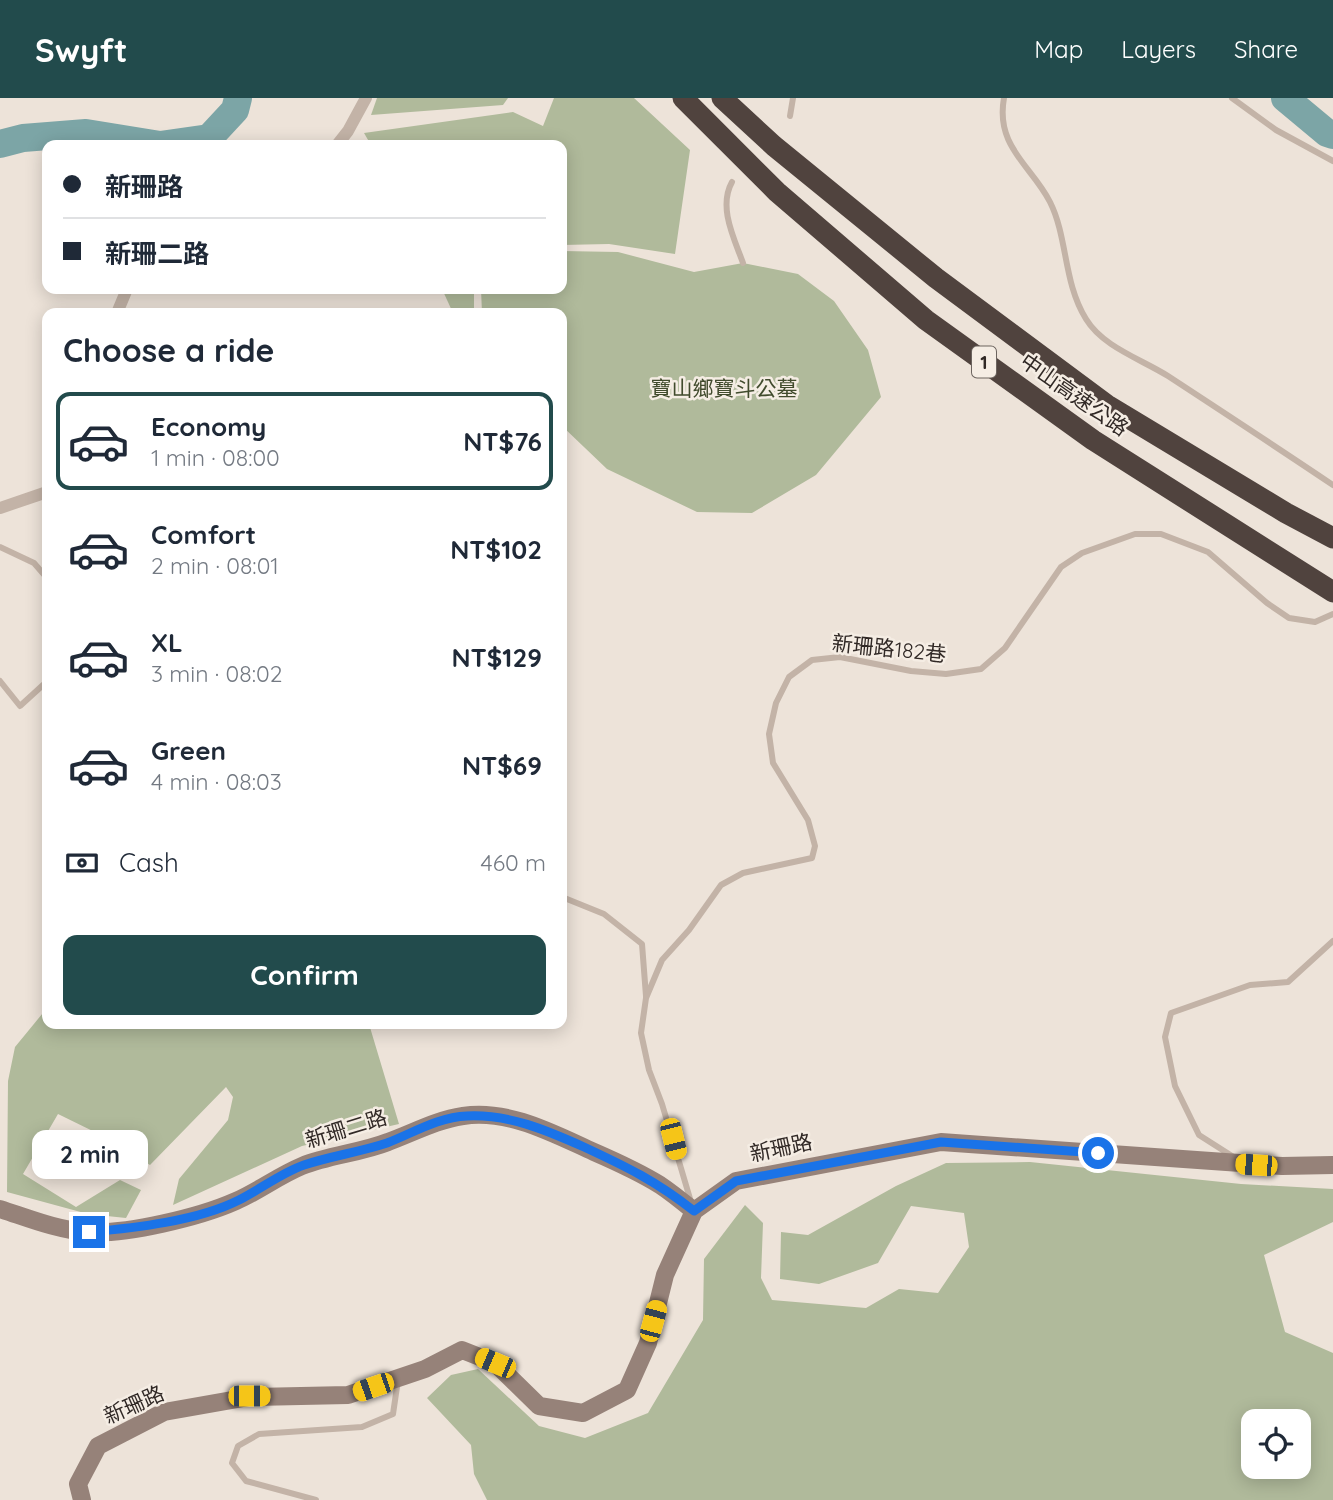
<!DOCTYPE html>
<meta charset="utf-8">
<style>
:root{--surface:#fff;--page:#f2f2f3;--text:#1f2937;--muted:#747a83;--line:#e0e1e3;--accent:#224b4c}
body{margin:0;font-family:Quicksand,"Noto Sans TC",sans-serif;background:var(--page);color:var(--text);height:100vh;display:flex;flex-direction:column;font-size:26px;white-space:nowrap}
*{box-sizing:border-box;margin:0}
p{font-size:23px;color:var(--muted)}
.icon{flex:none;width:38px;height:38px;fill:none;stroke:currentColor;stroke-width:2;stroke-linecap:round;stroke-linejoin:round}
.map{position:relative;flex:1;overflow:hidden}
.panel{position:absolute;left:42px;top:210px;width:525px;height:721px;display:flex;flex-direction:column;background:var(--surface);border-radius:14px;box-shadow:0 4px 18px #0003}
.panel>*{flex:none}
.hud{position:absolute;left:42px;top:42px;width:525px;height:154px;border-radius:14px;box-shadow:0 4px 18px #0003;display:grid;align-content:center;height:154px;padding:0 21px;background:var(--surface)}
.controls{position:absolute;left:1241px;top:1311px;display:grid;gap:14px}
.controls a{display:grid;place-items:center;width:70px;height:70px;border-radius:14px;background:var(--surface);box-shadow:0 4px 18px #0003;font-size:35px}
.end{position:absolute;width:32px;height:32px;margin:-16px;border:9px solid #1a73e8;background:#fff;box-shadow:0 0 0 4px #fff}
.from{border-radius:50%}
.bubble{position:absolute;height:49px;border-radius:14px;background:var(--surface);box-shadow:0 4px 18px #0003;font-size:23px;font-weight:700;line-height:49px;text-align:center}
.car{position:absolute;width:21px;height:42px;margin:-21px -10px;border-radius:9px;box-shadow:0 0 5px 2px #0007;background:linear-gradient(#f5c518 24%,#345 0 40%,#f5c518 0 76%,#345 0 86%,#f5c518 0)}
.hud b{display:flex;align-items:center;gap:24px;height:66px;font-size:26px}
.hud b+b{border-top:2px solid var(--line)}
.hud i{width:18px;height:18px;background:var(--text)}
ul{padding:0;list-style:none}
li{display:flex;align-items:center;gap:21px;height:98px;margin:0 14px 10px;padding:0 7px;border:4px solid transparent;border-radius:14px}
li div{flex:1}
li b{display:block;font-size:26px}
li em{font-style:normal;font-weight:700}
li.on{border-color:var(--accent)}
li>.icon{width:63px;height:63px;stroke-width:1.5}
h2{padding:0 21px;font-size:32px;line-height:84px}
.pay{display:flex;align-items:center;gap:18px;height:77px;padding:0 21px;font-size:26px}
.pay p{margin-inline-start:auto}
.cta{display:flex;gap:14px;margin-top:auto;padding:14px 21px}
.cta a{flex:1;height:80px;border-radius:14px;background:var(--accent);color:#fff;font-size:28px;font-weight:700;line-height:80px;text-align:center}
header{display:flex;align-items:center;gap:42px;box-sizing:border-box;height:98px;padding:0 35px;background:var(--accent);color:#fff}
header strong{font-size:33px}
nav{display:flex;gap:38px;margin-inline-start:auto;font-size:24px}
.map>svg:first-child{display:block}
.green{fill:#b0ba9b;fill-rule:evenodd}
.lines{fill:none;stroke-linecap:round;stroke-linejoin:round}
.river{stroke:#7ca5a6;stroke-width:28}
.lane{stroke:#c3b3a7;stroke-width:6}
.street{stroke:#c3b3a7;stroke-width:12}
.secondary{stroke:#968279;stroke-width:18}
.highway{stroke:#50433e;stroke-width:21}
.route{stroke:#1a73e8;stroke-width:9}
.labels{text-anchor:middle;stroke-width:5;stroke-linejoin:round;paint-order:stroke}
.shield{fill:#f5ede4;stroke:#6c645f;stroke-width:2}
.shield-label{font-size:19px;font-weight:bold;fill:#312926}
.park-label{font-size:21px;fill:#414b2d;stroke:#f5ede4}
.street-label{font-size:21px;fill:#312926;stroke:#f5ede4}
</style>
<header>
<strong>Swyft</strong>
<nav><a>Map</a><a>Layers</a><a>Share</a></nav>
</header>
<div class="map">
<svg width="1333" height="1402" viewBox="0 0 1333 1402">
<rect width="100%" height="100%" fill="#ede3d9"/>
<g class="green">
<polygon points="377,0 508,0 503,7 371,17"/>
<polygon points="554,0 634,0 690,52 675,156 609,146 562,147 562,47 371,47 364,35 513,14 543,28"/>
<polygon points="562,153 618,154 694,174 743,165 798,176 834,203 868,252 881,299 816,377 752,415 697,414 607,371 562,328 562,215 482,215 481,191 562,191"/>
<polygon points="442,191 474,191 474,215 453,215"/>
<polygon points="47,910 47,926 369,926 399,1026 302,1048 173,1107 179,1081 228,1022 233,999 226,989 150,1067 109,1041 58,1016 23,1076 76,1109 120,1082 141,1092 126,1120 88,1116 7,1094 8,983 15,949"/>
<path d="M1030,1064l211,22 92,5v33l-69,33 21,77 48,21v147h-846l-13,-26 -3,-29 -44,-47 24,-23 27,-6 61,57 46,12 63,-25 55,-93 1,-61 41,-54 18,18 -2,55 11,22 94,8 33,-19 39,4 31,-46 -5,-34 -53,-7 -33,57 -59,21 -39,-5 1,-47 27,3 88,-49 50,-23zM1253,1323h45v45h-45z"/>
</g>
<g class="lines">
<g class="river">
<polyline points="1285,0 1327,35 1333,37"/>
<polyline points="0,46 23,40 86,35 160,47 209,40 235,12 238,0"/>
</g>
<g class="lane">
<path d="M1004,0c-9,49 28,68 46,104 18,36 13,80 36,117 17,28 55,40 82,57 55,36 110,72 165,109"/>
<polyline points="1232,0 1276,32 1333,63"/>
<polyline points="790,18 793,0"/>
<path d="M732,84c-14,25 2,56 11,81"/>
<polyline points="0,449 34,465 47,480"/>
<polyline points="0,583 20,608 43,587"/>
<polyline points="562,799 604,816 642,846 646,898"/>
<polyline points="1232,1058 1199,1037 1175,988 1165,939 1171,915 1250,887 1288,884 1333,843"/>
<polyline points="691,1104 662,1006 649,972 641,935 646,900 662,862 689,832 721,787 743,775 812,760 815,748 808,722 773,665 769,636 776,605 789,579 812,562 840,559 911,573 946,576 981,571 1005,550 1061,469 1082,455 1135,436 1161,436 1208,454 1267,505 1289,520 1315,524 1333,516"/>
<polyline points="316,1402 246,1383 232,1365 238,1348 259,1336 362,1329 393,1316 398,1282"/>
</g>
<g class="street">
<polyline points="337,47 348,33 366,0"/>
<polyline points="117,215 127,191"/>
<polyline points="0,410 47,394"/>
</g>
<g class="secondary">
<path d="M0,1111c28,9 57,21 87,23 39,3 113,-15 149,-31 23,-10 42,-25 66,-35 27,-11 58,-13 86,-24 25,-9 48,-22 75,-26 46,-7 91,18 131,36 23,10 45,20 66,33 12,8 23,17 34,26"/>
<polyline points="82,1402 78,1386 98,1348 164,1314 249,1299 348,1297 425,1271 462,1252 495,1265 539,1308 583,1315 627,1292 648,1245 665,1177 694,1113 736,1083 941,1044 1282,1068 1333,1067"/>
</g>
<g class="highway">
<polyline points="683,0 777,94 926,222 1093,342 1333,494"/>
<polyline points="722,0 774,48 936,180 1107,307 1286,415 1333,440"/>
</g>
</g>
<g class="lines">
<path class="route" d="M89,1134c45,-4 109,-11 150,-32 22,-11 42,-27 65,-35 27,-9 56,-13 83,-22 26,-10 51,-26 80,-27 42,-2 79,14 117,31 43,20 72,34 110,64l42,-30 205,-39 157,11"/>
</g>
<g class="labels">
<rect class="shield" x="972" y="248.5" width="24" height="31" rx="5"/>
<g class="shield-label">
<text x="984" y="271">1</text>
</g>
<g class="park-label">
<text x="724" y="298">寶山鄉寶斗公墓</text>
</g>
<g class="street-label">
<text transform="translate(1074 297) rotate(35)" y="7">中山高速公路</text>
<text transform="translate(889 551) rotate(6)" y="7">新珊路182巷</text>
<text transform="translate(346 1031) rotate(-17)" y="7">新珊二路</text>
<text transform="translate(781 1050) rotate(-12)" y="7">新珊路</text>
<text transform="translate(134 1307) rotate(-24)" y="7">新珊路</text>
</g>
</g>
</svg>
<div class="controls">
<a><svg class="icon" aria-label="locate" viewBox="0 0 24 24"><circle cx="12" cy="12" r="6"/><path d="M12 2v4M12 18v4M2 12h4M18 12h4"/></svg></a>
</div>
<i class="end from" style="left:1098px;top:1055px"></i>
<i class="end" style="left:89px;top:1134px"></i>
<div class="bubble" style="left:32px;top:1032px;width:116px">2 min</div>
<i class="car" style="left:673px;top:1041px;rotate:166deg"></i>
<i class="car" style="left:1256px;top:1067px;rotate:274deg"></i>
<i class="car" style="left:653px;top:1223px;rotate:15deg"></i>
<i class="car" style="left:495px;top:1265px;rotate:293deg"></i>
<i class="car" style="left:373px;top:1289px;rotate:251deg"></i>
<i class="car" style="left:249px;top:1298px;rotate:90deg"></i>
<div class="hud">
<b><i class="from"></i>新珊路</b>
<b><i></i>新珊二路</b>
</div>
<section class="panel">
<h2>Choose a ride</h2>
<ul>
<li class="on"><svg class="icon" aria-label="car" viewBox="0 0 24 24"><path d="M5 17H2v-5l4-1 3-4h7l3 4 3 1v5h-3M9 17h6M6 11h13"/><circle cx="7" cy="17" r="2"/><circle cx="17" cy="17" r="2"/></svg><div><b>Economy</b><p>1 min · 08:00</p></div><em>NT$76</em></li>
<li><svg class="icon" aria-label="car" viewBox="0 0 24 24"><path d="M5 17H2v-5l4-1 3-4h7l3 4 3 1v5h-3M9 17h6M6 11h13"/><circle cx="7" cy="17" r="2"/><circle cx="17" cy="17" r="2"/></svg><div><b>Comfort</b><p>2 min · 08:01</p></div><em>NT$102</em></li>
<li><svg class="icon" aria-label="car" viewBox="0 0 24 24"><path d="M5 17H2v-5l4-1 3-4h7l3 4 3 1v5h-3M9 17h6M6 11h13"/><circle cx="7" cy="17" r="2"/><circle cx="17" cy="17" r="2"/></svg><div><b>XL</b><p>3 min · 08:02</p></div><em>NT$129</em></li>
<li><svg class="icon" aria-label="car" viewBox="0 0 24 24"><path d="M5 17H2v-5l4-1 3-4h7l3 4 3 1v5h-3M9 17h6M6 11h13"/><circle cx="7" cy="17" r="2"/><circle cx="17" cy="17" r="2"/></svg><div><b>Green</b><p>4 min · 08:03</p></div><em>NT$69</em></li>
</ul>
<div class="pay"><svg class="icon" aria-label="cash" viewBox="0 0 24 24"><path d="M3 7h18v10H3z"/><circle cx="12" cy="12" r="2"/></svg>Cash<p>460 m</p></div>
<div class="cta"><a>Confirm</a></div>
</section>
</div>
